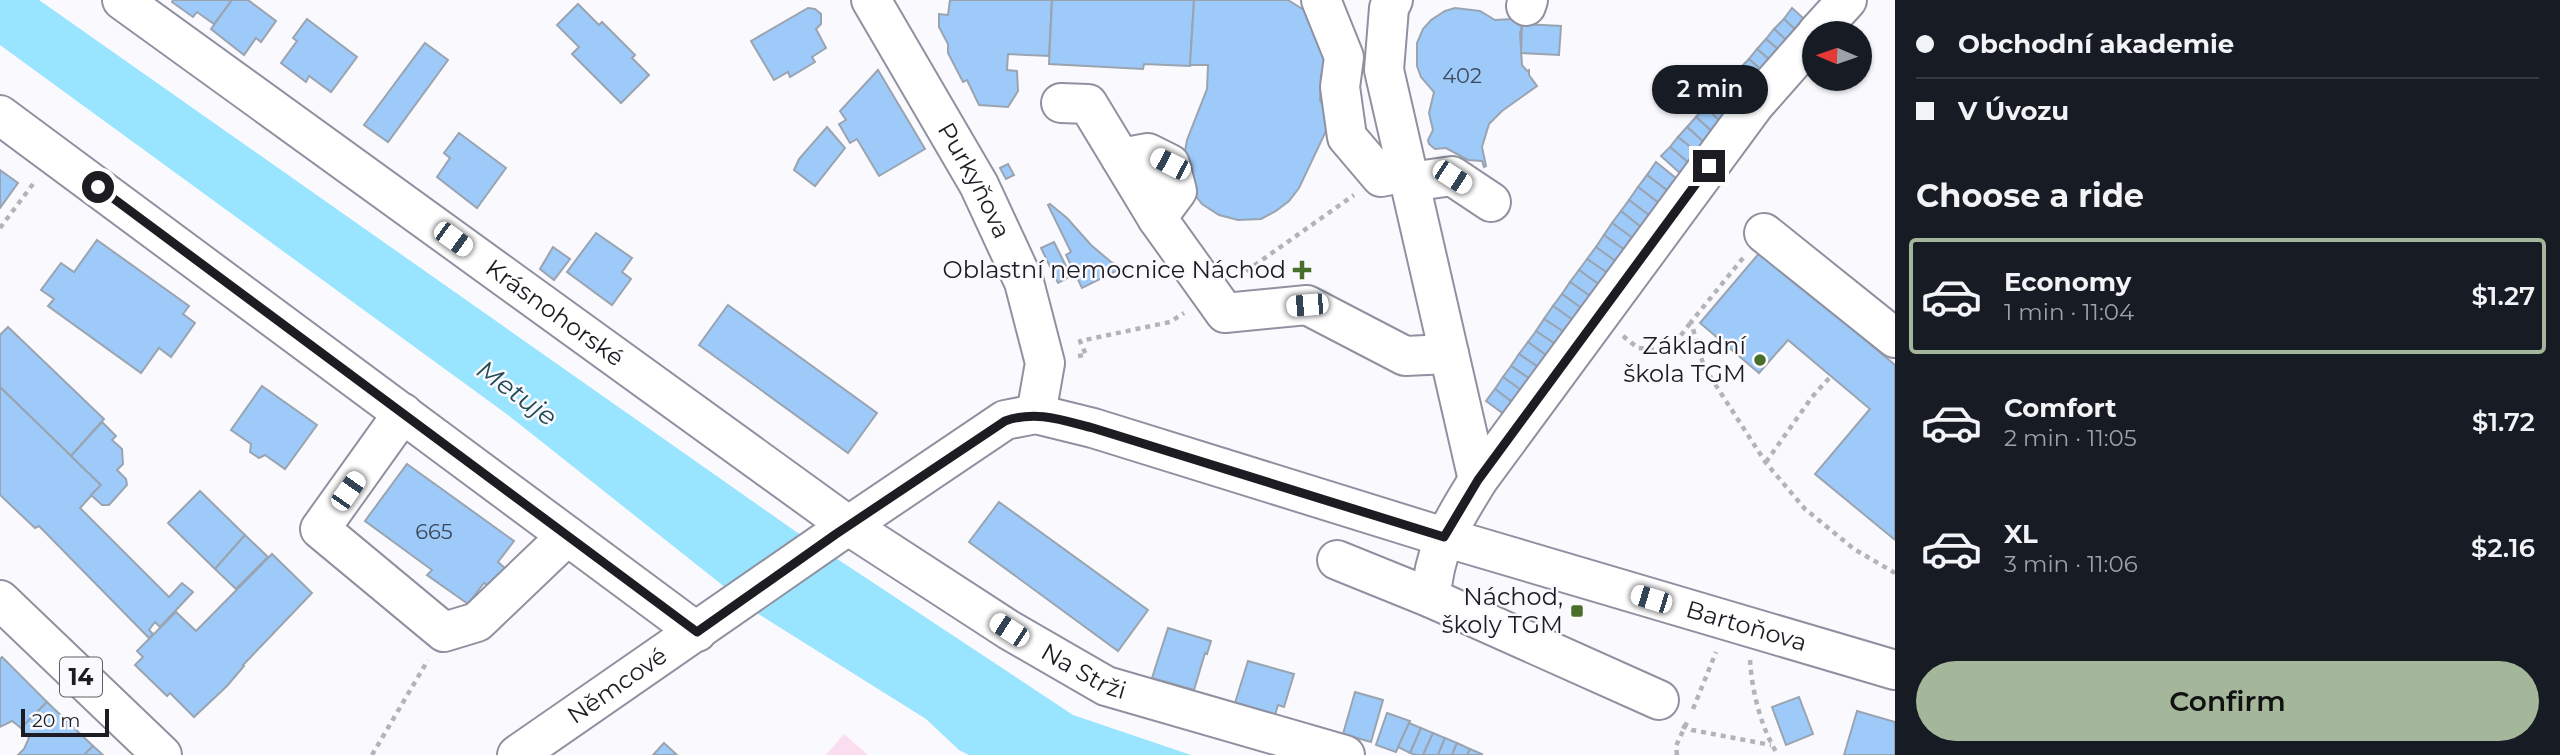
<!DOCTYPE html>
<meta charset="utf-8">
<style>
:root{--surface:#171b24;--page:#242831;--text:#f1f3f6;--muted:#9ea1a6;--line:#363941;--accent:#a5b79a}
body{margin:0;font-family:Montserrat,sans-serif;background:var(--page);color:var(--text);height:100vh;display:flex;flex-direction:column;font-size:26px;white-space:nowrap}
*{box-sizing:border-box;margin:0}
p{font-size:23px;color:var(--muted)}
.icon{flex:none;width:38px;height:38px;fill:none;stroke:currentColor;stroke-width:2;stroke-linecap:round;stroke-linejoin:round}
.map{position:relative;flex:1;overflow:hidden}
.drawer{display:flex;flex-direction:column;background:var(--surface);width:665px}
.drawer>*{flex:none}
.top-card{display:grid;align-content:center;height:154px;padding:0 21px;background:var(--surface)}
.needle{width:46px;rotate:272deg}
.fabs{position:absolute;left:1802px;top:21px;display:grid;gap:14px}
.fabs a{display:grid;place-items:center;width:70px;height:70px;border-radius:50%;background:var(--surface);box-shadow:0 2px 5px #0004;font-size:35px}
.scale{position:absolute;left:21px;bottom:18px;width:88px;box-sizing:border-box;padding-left:7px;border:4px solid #1c1c22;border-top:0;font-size:19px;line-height:24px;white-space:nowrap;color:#1c1c22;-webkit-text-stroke:5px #fafafe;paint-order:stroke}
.end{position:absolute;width:32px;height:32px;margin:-16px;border:9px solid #1c1c22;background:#fff;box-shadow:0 0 0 4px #fff}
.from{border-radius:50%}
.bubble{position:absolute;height:49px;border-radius:24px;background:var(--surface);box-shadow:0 2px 5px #0004;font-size:23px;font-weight:600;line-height:49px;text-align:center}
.car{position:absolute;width:21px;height:42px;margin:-21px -10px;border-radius:9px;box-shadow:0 0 5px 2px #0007;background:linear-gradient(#fff 24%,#345 0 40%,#fff 0 76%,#345 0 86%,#fff 0)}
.top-card b{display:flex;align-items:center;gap:24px;height:66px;font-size:26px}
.top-card b+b{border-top:2px solid var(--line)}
.top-card i{width:18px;height:18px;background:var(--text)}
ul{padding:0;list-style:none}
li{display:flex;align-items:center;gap:21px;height:116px;margin:0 14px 10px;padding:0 7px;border:4px solid transparent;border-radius:7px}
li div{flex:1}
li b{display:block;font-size:26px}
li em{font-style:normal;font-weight:600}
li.on{border-color:var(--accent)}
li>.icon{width:63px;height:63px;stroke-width:1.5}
h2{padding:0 21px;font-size:32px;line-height:84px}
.primary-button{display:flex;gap:14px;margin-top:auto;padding:14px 21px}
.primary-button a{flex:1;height:80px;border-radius:42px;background:var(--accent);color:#111;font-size:28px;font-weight:600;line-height:80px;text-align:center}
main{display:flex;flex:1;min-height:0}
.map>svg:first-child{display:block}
.green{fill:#fbddf0}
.water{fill:#99e4fe}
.building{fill:#9ecafa;stroke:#9aa4b0;stroke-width:2}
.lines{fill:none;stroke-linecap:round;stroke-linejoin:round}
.minor-casing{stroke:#9091a0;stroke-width:42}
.major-casing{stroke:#9091a0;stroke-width:42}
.path{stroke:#b3b3b8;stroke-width:4.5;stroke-dasharray:5 5;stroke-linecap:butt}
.minor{stroke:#fff;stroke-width:38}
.major{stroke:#fff;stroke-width:38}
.route{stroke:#1c1c22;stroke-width:9}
.poi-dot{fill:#496e29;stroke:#fafafe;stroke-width:2.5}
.labels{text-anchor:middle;stroke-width:5;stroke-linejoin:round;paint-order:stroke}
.number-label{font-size:21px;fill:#3c4858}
.shield{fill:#fafafe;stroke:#5f5f64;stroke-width:2}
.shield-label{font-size:23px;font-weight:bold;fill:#1c1c22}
.street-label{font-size:24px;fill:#1c1c22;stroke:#fafafe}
.poi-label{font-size:24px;fill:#1c1c22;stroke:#fafafe;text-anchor:end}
.water-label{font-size:26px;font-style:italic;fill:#214c5a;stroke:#fafafe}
</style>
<main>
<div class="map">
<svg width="1895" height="755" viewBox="0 0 1895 755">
<rect width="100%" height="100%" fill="#fafafe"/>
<polygon class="green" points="844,734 868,755 826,755"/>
<polygon class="water" points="0,0 39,0 795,531 1073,715 1191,755 969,755 959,750 926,719 760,615 508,415 0,45"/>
<g class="building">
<polygon points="173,0 232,0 214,24 197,12 193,17 172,2"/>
<polygon points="232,0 248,0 276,21 261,42 256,38 244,55 211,29"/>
<polygon points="950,0 1052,0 1049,56 1008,54 1007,70 1017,71 1018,91 1008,107 979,105 967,80 963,82 948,53 948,44 939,27 939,14 948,15"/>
<polygon points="1052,0 1194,0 1190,66 1144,64 1143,69 1049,64"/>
<polygon points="1194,0 1288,0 1304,10 1332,54 1321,75 1320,100 1330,119 1327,129 1299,188 1289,201 1276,211 1261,219 1238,220 1219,215 1202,204 1189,187 1183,162 1187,140 1207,89 1208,65 1190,65"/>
<polygon points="1510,0 1523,22 1520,33 1522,65 1527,71 1529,70 1529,75 1537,86 1502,111 1489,124 1482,147 1486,166 1484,167 1482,161 1468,160 1446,148 1435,149 1429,144 1428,140 1433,130 1429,113 1434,92 1421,77 1417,66 1417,43 1423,29 1431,20 1445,11 1455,8 1480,11 1495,20 1511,19"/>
<polygon points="578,4 599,25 602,22 635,55 632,58 649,75 621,103 572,54 579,47 557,25"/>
<polygon points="808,8 815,9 821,14 821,24 816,29 826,48 812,57 815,62 790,77 788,72 774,80 751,41"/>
<polygon points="1792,8 1812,26 1803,37 1784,19"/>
<polygon points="307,19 357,57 331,92 309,76 306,82 281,63 297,41 293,38"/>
<polygon points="1784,19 1803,37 1794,47 1774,29"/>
<polygon points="1522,24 1561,26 1559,55 1521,53"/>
<polygon points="1774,29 1794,47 1786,56 1766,39"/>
<polygon points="1766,39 1786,56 1777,66 1757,49"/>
<polygon points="425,43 448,60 388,142 364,125"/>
<polygon points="1757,49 1777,66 1768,76 1749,59"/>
<polygon points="1749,59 1768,76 1759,86 1740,68"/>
<polygon points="1740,68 1759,86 1751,96 1731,78"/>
<polygon points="878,70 925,149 879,176 857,139 850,143 839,124 846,120 840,111"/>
<polygon points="1731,78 1751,96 1742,106 1722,88"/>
<polygon points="1722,88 1742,106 1734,115 1713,98"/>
<polygon points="1713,98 1734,115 1724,125 1705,107"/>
<polygon points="1705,107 1724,125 1716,135 1696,117"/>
<polygon points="1696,117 1716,135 1707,145 1687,127"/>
<polygon points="827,127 845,148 815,186 794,170 799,159"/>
<polygon points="1687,127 1707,145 1699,154 1678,137"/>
<polygon points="459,133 506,168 477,208 437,177 450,158 444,153"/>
<polygon points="1678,137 1699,154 1690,164 1670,147"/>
<polygon points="1670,147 1690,164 1681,174 1661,156"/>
<polygon points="1656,162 1677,179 1668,191 1647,175"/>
<polygon points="1008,164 1014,175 1006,179 1000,168"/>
<polygon points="0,170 18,183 0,208"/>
<polygon points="1647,175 1668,191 1660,204 1638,187"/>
<polygon points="1638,187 1660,204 1650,216 1629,200"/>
<polygon points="1629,200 1650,216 1642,228 1621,211"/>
<polygon points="1050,204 1067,218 1091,245 1111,262 1127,270 1120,269 1082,288 1066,255 1071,252 1048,205"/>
<polygon points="1621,211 1642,228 1634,239 1612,223"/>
<polygon points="1612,223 1634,239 1626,251 1604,235"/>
<polygon points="596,233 632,258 622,272 631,279 612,305 567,272"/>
<polygon points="1604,235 1626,251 1618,263 1596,247"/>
<polygon points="97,240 189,306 183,314 195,323 171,357 159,348 141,373 48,306 54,299 41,290 61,263 74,272"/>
<polygon points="1054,242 1071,276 1058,283 1041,248"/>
<polygon points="553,247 570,259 554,280 540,269"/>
<polygon points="1596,247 1618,263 1609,274 1587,259"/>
<polygon points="1761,251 1895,365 1895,540 1815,474 1870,409 1788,340 1759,373 1700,323"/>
<polygon points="1587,259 1609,274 1601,286 1579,270"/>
<polygon points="1579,270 1601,286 1593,298 1570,282"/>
<polygon points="1570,282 1593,298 1584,310 1562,294"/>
<polygon points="1562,294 1584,310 1576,322 1553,306"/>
<polygon points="728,305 877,413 848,453 699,345"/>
<polygon points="1553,306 1576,322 1567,334 1544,319"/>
<polygon points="1544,319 1567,334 1558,346 1536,331"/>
<polygon points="8,327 104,419 71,456 0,387 0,335"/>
<polygon points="1536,331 1558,346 1550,358 1528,342"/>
<polygon points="1528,342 1550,358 1541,369 1519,354"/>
<polygon points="1519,354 1541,369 1533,381 1511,366"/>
<polygon points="1511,366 1533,381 1525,393 1503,377"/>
<polygon points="1503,377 1525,393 1516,405 1495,389"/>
<polygon points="262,386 317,425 285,469 265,455 259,458 250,452 251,444 231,430"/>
<polygon points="0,387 101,485 80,508 169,597 182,583 193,592 160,627 155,622 149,630 153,634 149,638 39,526 35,528 0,495"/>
<polygon points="1495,389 1516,405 1508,417 1486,401"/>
<polygon points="102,422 116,436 112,440 122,449 123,464 117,470 126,479 127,485 109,505 102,505 91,495 101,485 71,456"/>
<polygon points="407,464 514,541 498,562 506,569 492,588 484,583 468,604 427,575 432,570 365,521"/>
<polygon points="200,491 245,535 215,569 168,523"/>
<polygon points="999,502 1148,610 1118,651 969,542"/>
<polygon points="245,535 268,557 236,589 215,569"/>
<polygon points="272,554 312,593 243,665 244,666 227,686 194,717 170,693 167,696 135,665 143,657 137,651 176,612 196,631"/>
<polygon points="1168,628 1211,641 1207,654 1205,653 1194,690 1152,678"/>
<polygon points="2,657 47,702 21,728 12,721 0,727 0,659"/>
<polygon points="1248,661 1294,674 1284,707 1278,705 1275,715 1235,703"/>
<polygon points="1355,692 1383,700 1371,742 1343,734"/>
<polygon points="1799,697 1813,734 1786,745 1772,707"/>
<polygon points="47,702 93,746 84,755 18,755 24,749 29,738 21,728"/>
<polygon points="1857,711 1895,722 1895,755 1844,755"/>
<polygon points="1387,713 1410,721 1396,752 1376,745"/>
<polygon points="1409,723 1421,728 1410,753 1398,747"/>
<polygon points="1421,728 1433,733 1423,755 1416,755 1410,753"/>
<polygon points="1433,733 1445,738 1438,755 1423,755"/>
<polygon points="1445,738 1457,743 1452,755 1438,755"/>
<polygon points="664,743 677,755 653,755"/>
<polygon points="1457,743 1470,749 1467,755 1452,755"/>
<polygon points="93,746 103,755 84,755"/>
<polygon points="1470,749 1482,754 1481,755 1467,755"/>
</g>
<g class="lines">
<defs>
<g id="minor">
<path id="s1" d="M122,0l727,526 160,104 97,56 239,69"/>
<path id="s2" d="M871,0l108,185 45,97 21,81 -9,51"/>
<polyline points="1321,0 1344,57 1340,87 1347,137 1381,177 1406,172"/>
<polyline points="1393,0 1389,8 1384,70 1478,480"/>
<polyline points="1526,6 1528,0"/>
<polyline points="1817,33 1847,0"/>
<polyline points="1061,103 1088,104 1157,218 1225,313 1307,305 1405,356 1449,354"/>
<polyline points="0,115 697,632"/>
<polyline points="1121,158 1148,153 1170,164 1177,191 1157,218"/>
<polyline points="1410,182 1452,176 1491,202"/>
<polyline points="1764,233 1895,338"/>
<polyline points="403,413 320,529 444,632 477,622 567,536"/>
<polyline points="1337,560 1431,598"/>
<path d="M1659,700l-228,-102c3,-51 22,-76 47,-118l277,-376 60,-68"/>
<path id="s3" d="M517,755l319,-221 169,-114 31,-6 57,14 351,109 451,133"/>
</g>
<polyline id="major" points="0,600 162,755"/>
</defs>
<use href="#minor" class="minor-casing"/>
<use href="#major" class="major-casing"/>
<g class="path">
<polyline points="0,228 36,180"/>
<polyline points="1743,258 1691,322 1704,367 1766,463 1805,509 1854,549 1895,573"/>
<polyline points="1238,277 1354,195"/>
<polyline points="1623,336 1638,348 1669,351 1691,322"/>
<polyline points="1078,356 1086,355 1080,341 1170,322 1184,313"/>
<polyline points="1766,462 1812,397 1831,376"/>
<path d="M1750,660c2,32 11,68 28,95"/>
<polyline points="1693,709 1716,652"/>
<polyline points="1682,726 1692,730 1771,745"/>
<polyline points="372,755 428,660"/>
<polyline points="1677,755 1676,746 1688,720"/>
</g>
<use href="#minor" class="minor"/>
<use href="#major" class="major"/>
</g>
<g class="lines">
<path class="route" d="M98,187l599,445 139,-98 169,-113c31,-11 57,-1 88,7l351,109 34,-57 231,-314"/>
</g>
<g class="poi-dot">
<path d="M1298.5 259.5h7v7h7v7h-7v7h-7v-7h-7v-7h7z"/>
<circle cx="1760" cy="360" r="7"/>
<rect x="1570" y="604" width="14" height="14" rx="3.5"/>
</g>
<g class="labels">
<g class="number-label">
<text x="1462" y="83">402</text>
<text x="434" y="539">665</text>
</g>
<rect class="shield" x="60" y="657.5" width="42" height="39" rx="5"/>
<g class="shield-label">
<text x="81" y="685">14</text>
</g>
<g class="street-label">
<text dy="8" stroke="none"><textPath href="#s2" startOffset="208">Purkyňova</textPath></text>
<text dy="8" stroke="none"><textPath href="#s1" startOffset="534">Krásnohorské</textPath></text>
<text dy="8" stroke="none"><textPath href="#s3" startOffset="1365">Bartoňova</textPath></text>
<text dy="8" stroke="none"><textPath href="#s1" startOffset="1174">Na Strži</textPath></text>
<text dy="8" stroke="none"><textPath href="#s3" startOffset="122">Němcové</textPath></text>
</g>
<g class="poi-label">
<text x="1286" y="278">Oblastní nemocnice Náchod</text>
<text x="1746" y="354">Základní<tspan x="1746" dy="28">škola TGM</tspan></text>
<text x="1563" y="605">Náchod,<tspan x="1563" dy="28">školy TGM</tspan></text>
</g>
<g class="water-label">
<text transform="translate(517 393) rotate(36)" y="9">Metuje</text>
</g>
</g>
</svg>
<div class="fabs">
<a><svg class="needle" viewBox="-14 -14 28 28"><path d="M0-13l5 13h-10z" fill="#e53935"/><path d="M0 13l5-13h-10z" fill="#9ea1a6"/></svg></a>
</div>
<div class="scale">20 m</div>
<i class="end from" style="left:98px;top:187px"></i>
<i class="end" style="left:1709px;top:166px"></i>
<div class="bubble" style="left:1652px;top:65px;width:116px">2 min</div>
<i class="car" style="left:1170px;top:164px;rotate:297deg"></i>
<i class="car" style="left:1452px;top:177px;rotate:123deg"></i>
<i class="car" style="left:453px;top:239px;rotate:126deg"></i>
<i class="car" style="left:1307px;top:305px;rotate:265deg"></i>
<i class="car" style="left:348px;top:491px;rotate:35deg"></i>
<i class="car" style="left:1651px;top:599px;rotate:287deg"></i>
<i class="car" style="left:1009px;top:630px;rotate:303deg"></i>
</div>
<section class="drawer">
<div class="top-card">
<b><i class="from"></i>Obchodní akademie</b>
<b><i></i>V Úvozu</b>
</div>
<h2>Choose a ride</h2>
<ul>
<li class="on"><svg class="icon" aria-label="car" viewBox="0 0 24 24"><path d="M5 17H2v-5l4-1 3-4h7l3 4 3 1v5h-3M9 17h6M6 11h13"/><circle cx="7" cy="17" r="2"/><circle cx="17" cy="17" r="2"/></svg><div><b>Economy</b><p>1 min · 11:04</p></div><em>$1.27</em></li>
<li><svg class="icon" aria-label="car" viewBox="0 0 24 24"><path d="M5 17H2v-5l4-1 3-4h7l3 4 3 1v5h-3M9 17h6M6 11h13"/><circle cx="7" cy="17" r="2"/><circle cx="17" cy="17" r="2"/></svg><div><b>Comfort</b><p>2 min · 11:05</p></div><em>$1.72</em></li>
<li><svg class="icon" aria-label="car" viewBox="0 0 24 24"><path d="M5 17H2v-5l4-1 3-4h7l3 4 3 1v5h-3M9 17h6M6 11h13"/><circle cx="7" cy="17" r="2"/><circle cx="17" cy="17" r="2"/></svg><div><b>XL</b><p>3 min · 11:06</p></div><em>$2.16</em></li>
</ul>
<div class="primary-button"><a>Confirm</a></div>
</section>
</main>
